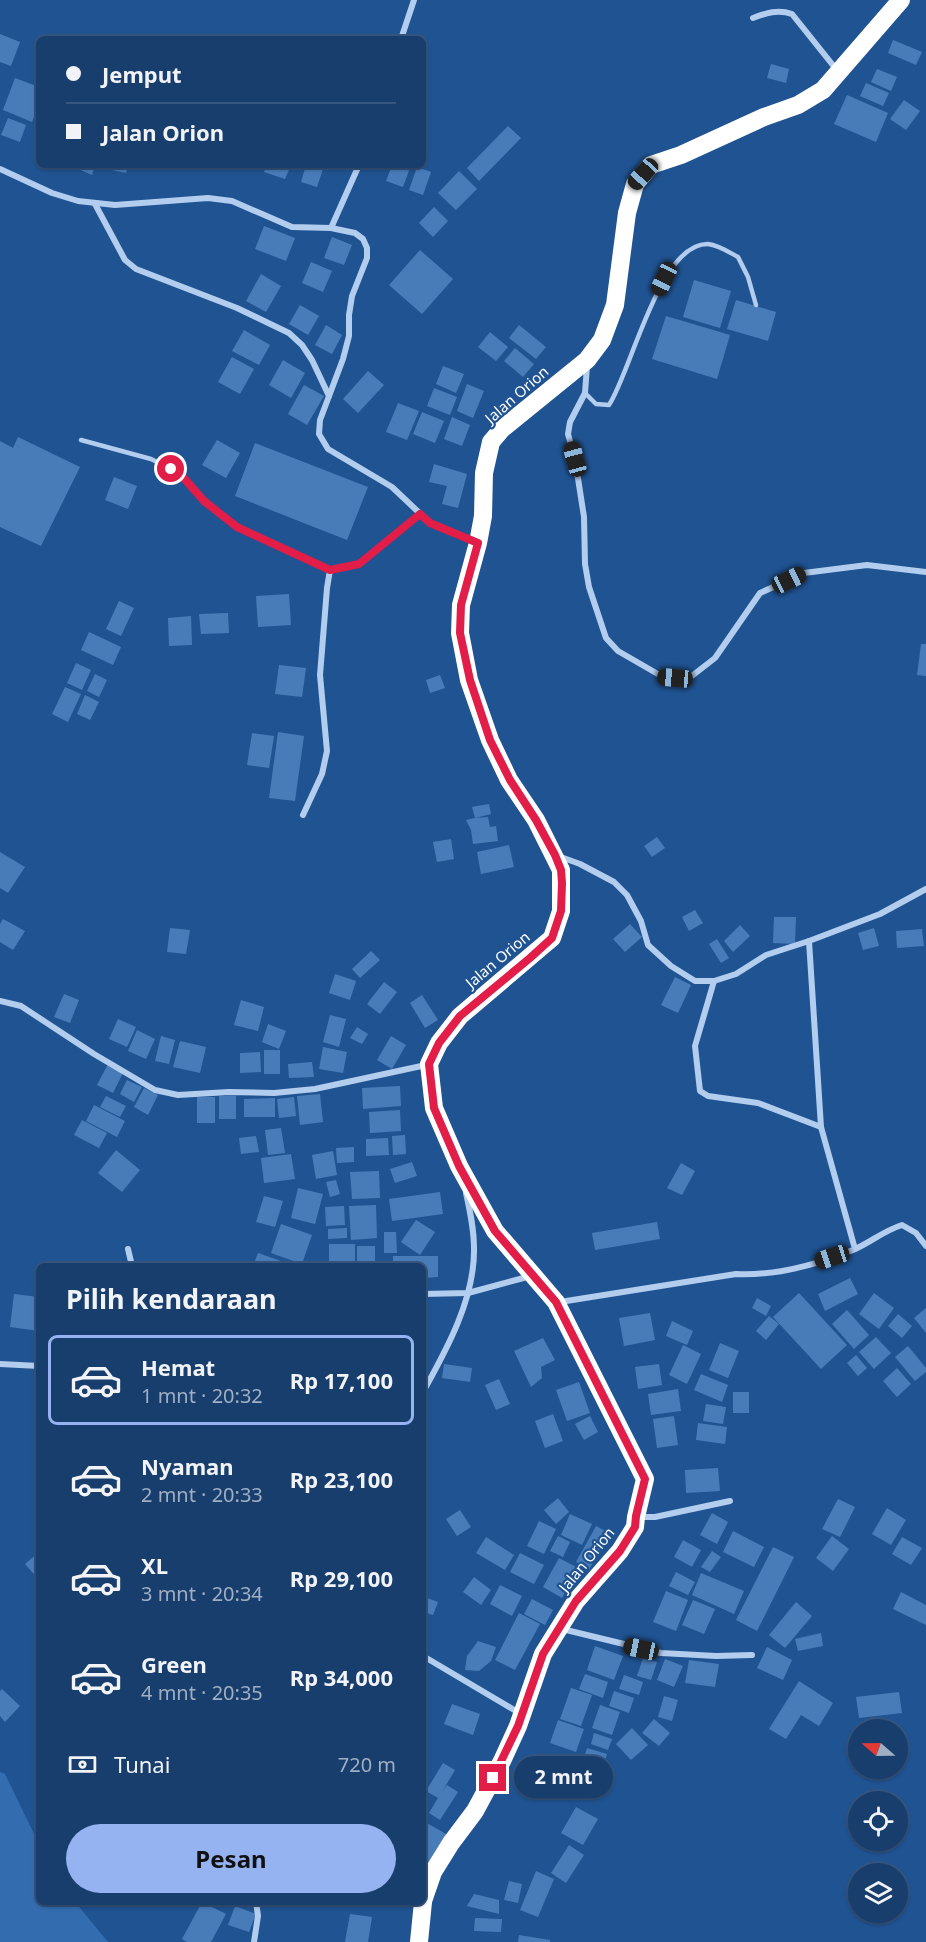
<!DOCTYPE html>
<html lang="id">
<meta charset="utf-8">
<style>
:root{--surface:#183e6e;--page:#214573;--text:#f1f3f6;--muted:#9faec2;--line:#365781;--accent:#95b2f1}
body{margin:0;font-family:"Noto Sans",sans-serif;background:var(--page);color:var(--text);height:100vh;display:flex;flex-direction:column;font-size:22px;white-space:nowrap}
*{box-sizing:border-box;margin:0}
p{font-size:20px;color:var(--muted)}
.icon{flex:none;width:33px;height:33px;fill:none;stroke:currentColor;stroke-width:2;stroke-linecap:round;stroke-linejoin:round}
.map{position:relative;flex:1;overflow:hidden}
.side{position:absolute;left:36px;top:1263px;width:390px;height:642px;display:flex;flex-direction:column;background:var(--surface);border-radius:9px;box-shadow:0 2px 4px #0004,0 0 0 2px var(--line)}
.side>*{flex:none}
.hud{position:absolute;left:36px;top:36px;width:390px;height:132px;border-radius:9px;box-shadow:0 2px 4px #0004,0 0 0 2px var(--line);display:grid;align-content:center;height:132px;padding:0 30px;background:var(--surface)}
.needle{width:39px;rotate:290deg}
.buttons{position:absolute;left:848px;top:1719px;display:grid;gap:12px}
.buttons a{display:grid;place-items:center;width:60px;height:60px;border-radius:50%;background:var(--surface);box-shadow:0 2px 4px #0004,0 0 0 2px var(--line);font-size:30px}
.end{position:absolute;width:27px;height:27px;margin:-14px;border:8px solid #e11d48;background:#fff;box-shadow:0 0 0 3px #fff}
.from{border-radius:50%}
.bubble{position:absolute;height:42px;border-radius:21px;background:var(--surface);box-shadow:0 2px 4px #0004,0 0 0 2px var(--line);font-size:20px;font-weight:700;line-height:42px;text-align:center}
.car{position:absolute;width:18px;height:36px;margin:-18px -9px;border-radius:8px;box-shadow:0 0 4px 2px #0007;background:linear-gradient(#222 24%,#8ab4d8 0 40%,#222 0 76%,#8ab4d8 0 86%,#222 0)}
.hud b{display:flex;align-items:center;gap:21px;height:57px;font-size:22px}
.hud b+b{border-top:2px solid var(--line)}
.hud i{width:15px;height:15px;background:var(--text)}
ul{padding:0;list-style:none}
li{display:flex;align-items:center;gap:18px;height:90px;margin:0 12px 9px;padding:0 18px;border:3px solid transparent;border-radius:9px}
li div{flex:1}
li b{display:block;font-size:22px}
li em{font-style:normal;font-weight:700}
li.selected{border-color:var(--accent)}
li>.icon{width:54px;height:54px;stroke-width:1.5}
h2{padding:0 30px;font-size:27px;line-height:72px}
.pay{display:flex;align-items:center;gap:15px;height:66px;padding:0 30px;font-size:22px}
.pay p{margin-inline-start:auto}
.button{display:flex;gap:12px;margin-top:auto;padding:12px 30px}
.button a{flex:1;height:69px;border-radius:36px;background:var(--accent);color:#111;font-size:24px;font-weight:700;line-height:69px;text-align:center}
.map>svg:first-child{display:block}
.green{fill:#336db0}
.building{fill:#487cb9}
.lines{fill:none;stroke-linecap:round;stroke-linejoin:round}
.lane{stroke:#b2cdee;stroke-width:4.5}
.street{stroke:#b2cdee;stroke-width:6}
.highway{stroke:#fff;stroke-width:18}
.route{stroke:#e11d48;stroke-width:8}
.labels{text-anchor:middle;stroke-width:4.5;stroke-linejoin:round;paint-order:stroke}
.street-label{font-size:15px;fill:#fff;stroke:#205392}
</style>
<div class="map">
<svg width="926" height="1942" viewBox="0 0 926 1942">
<rect width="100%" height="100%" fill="#205392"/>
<polygon class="green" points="0,1772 5,1774 39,1844 39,1902 75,1902 108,1942 0,1942"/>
<g class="building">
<polygon points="0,34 20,42 11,66 0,62"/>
<polygon points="893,40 922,52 916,65 888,53"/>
<polygon points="771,64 789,69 786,83 767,78"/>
<polygon points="877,69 897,77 891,91 871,82"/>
<polygon points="15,78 39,87 39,104 32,122 3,110"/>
<polygon points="866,83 889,93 883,106 860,96"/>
<polygon points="847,95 888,113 876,142 834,124"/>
<polygon points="904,100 920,111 906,130 890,119"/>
<polygon points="8,118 26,125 20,142 1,135"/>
<polygon points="508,126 521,138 479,181 467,168"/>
<polygon points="80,165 95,165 92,175 78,169"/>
<polygon points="109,165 128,165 126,173 107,169"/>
<polygon points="267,165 291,165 285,179 264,172"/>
<polygon points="306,165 323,169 317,187 301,182"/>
<polygon points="392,165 411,165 403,187 386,181"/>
<polygon points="417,167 431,172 423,195 409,190"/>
<polygon points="459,171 477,189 456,210 438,193"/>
<polygon points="434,207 448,221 433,237 419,223"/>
<polygon points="264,226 295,238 286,261 255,249"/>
<polygon points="332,237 352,245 344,265 324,258"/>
<polygon points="420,250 453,279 422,314 389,285"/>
<polygon points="311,262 332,271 323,292 302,283"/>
<polygon points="261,274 281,286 266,312 246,301"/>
<polygon points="694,280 731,291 720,328 683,317"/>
<polygon points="736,300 776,312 768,341 727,329"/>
<polygon points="300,305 319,316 308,335 289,324"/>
<polygon points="666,316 730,335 717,379 652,359"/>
<polygon points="326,325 342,335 332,354 315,345"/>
<polygon points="519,325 546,347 536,359 509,338"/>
<polygon points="244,330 270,345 259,365 232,351"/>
<polygon points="490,332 508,347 496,361 478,347"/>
<polygon points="515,348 534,364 523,377 504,361"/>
<polygon points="232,357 254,369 240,394 218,382"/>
<polygon points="283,360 305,373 291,398 269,385"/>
<polygon points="443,366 464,374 456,393 436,384"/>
<polygon points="368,371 384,385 358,413 343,399"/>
<polygon points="467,384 484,391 473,418 457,411"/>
<polygon points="304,385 324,396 307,425 288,414"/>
<polygon points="434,388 457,397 450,415 427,406"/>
<polygon points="398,403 419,411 407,440 386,432"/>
<polygon points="422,412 444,421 435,443 413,434"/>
<polygon points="452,417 470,425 462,446 444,439"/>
<polygon points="18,437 80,467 41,546 0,527 0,441 13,448"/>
<polygon points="217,440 240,453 226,478 202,465"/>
<polygon points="255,443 368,487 347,540 235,496"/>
<polygon points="434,464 467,474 458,508 442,504 447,486 429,482"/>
<polygon points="114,477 137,486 128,509 105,500"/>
<polygon points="289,594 291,625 258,627 256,596"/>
<polygon points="119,601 134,608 121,636 106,629"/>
<polygon points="228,613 229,633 201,634 199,614"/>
<polygon points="191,616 192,645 169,646 168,618"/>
<polygon points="89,632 121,647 113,665 81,650"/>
<polygon points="921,644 926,644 926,676 917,675"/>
<polygon points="76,663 91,670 82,690 67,683"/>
<polygon points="279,665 306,668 302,697 275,694"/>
<polygon points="95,674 107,680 99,697 87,691"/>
<polygon points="440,675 445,688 430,693 426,680"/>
<polygon points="65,687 81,694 68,722 52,714"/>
<polygon points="85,695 99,702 90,720 77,714"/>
<polygon points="278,732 304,736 295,801 269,798"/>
<polygon points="252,733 274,736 269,768 247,765"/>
<polygon points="489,804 491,814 475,818 488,817 490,827 496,826 498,841 473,844 471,830 466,820 475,818 472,807"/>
<polygon points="657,837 665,848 652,857 644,846"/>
<polygon points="451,839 454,859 437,862 433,842"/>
<polygon points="509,845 514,867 481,874 477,852"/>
<polygon points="0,852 25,867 8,893 0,888"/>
<polygon points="695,910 703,923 689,931 682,917"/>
<polygon points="774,917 796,917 795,944 773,943"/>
<polygon points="3,919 25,931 13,950 0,942 0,924"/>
<polygon points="630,924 642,937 625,952 613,939"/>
<polygon points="740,925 750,936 733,952 724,941"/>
<polygon points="170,928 190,930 186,954 167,952"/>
<polygon points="874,928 879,946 863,950 858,933"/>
<polygon points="922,929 924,946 897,948 896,931"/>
<polygon points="717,939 729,958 721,963 709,944"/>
<polygon points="371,951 380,960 360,978 352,969"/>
<polygon points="335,974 356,981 350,1000 329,993"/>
<polygon points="675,977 691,985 678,1013 661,1005"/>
<polygon points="384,982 397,992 380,1014 367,1004"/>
<polygon points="64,994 79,1000 70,1023 54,1017"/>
<polygon points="422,995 438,1020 425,1028 410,1003"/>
<polygon points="241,1000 264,1007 258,1031 234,1025"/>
<polygon points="330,1015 346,1019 339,1047 323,1042"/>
<polygon points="118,1019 136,1027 127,1047 109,1039"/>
<polygon points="268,1024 286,1031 279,1049 262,1042"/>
<polygon points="357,1027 368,1034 362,1044 350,1038"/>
<polygon points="137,1030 155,1039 146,1059 128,1051"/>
<polygon points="161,1036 175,1040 169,1064 155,1061"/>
<polygon points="391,1036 406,1045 392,1069 377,1060"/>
<polygon points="180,1041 206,1047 200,1073 173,1067"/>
<polygon points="323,1047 347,1052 343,1073 319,1069"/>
<rect x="264" y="1050" width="16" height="24"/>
<polygon points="260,1052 261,1072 240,1073 240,1053"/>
<polygon points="312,1062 314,1077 289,1078 288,1064"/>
<polygon points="108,1064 123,1073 113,1093 97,1085"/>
<polygon points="127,1080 142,1087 134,1102 120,1094"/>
<polygon points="400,1086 401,1106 363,1109 362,1088"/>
<polygon points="144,1088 158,1095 148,1115 134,1107"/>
<polygon points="320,1094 323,1122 300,1125 297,1096"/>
<polygon points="106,1096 126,1106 120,1117 100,1107"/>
<rect x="219" y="1096" width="17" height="23"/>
<rect x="197" y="1097" width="18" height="26"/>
<polygon points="294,1097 296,1116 279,1118 277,1099"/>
<polygon points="275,1098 275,1117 244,1117 244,1099"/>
<polygon points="94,1105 125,1121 117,1137 86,1121"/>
<polygon points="400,1110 401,1131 370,1133 369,1112"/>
<polygon points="82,1120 107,1133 99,1148 74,1135"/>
<polygon points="281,1128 285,1153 268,1155 265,1130"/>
<polygon points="405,1135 406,1154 393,1155 392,1136"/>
<polygon points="256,1136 259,1152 241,1154 239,1138"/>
<polygon points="388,1138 389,1155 366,1156 366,1139"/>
<polygon points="354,1147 354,1162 337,1163 336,1148"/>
<polygon points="116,1150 140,1170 122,1192 98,1173"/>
<polygon points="333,1151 337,1175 316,1179 312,1155"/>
<polygon points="291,1154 295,1179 264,1183 261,1158"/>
<polygon points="412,1162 417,1176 395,1183 390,1169"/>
<polygon points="681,1163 695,1171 682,1195 667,1188"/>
<polygon points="379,1171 380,1198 352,1199 350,1172"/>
<polygon points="336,1180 340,1194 330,1197 326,1182"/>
<polygon points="298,1188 323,1194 315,1224 291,1218"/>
<polygon points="440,1192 443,1214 392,1221 389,1199"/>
<polygon points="264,1196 283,1201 275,1227 256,1222"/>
<polygon points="376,1205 377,1238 351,1240 349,1206"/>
<polygon points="344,1206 345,1225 326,1226 325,1207"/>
<polygon points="416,1220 435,1232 420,1255 401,1242"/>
<polygon points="657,1222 660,1239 595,1250 592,1233"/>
<polygon points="281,1224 312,1235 302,1264 271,1253"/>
<polygon points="347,1228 347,1238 328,1239 328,1229"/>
<polygon points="384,1232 396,1232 397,1253 384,1253"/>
<rect x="329" y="1244" width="26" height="22"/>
<rect x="357" y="1246" width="18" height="20"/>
<polygon points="258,1253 281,1261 280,1266 253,1266"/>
<polygon points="393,1256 438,1256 438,1277 423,1278 423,1266 393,1266"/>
<polygon points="850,1278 858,1294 825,1311 818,1294"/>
<polygon points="799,1293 847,1345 821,1369 773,1317"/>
<polygon points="874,1293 894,1308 879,1329 859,1314"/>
<polygon points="14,1294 39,1297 39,1331 10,1327"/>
<polygon points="757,1298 771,1306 766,1316 752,1308"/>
<polygon points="926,1308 926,1333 914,1318"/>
<polygon points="847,1310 869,1335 854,1349 832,1324"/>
<polygon points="650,1313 655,1340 624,1346 619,1318"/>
<polygon points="898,1314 912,1326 902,1338 888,1326"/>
<polygon points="769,1316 779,1324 766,1340 756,1331"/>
<polygon points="672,1321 693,1331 687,1345 666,1336"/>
<polygon points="876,1337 891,1353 874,1369 859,1352"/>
<polygon points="543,1338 555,1360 541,1367 542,1378 531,1387 514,1351"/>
<polygon points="720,1343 739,1351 728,1378 709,1370"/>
<polygon points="683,1345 701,1354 687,1384 669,1375"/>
<polygon points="908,1346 926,1368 926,1372 915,1381 895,1357"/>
<polygon points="856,1355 867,1368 858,1376 847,1363"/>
<polygon points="444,1364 472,1368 470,1382 442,1378"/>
<polygon points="659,1364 662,1385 638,1389 635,1367"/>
<polygon points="897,1368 911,1384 897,1397 883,1381"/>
<polygon points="701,1374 728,1385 722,1402 694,1390"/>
<polygon points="499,1379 510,1404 496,1410 485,1385"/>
<polygon points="579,1382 590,1413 567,1421 556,1390"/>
<polygon points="678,1389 681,1411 651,1415 648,1394"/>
<rect x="733" y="1392" width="16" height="21"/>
<polygon points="706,1404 726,1407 723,1424 703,1421"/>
<polygon points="553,1414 563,1441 545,1448 535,1421"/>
<polygon points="590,1416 598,1432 584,1440 575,1424"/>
<polygon points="674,1416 678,1445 657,1448 653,1419"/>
<polygon points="698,1423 727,1427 725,1444 696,1440"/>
<polygon points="718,1468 720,1491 686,1493 685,1470"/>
<polygon points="558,1498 569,1512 556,1524 544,1510"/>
<polygon points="838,1499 855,1507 840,1537 822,1529"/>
<polygon points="887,1508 906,1520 891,1545 872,1534"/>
<polygon points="460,1510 471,1527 457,1536 446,1519"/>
<polygon points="712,1513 728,1522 717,1544 700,1535"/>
<polygon points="570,1514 592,1524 582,1545 561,1535"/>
<polygon points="539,1521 556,1529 544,1554 527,1546"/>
<polygon points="596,1526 609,1533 589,1570 576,1562"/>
<polygon points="733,1531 764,1547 754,1567 723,1552"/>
<polygon points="558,1536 570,1542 563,1557 550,1551"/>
<polygon points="832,1536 849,1549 833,1571 816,1558"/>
<polygon points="486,1537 514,1555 505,1570 476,1553"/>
<polygon points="902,1537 922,1548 911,1565 892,1554"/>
<polygon points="683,1540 701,1550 692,1567 674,1557"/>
<polygon points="773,1547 794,1557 757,1631 736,1620"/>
<polygon points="712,1551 721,1557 710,1572 701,1567"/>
<polygon points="39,1552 39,1580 25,1564"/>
<polygon points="520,1553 544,1565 534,1584 510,1572"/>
<polygon points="559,1558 578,1568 562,1598 543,1587"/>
<polygon points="676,1572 695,1582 688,1595 669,1586"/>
<polygon points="701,1573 744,1591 734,1614 692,1595"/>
<polygon points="474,1577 491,1590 481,1605 463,1592"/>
<polygon points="500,1585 522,1596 512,1616 490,1604"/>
<polygon points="666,1591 688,1600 676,1631 653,1622"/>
<polygon points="901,1592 926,1605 926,1625 893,1609"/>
<polygon points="427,1598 438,1602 433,1615 423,1612"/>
<polygon points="532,1599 553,1610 545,1625 524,1614"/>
<polygon points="693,1600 715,1609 704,1634 682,1625"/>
<polygon points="796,1602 812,1616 785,1648 769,1635"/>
<polygon points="519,1613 540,1624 515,1670 495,1660"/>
<polygon points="821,1633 823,1646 798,1651 795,1639"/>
<polygon points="478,1641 496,1647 491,1661 479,1671 465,1670 467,1656"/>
<polygon points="595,1646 623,1656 614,1680 587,1670"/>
<polygon points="767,1647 792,1660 783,1680 757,1668"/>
<polygon points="643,1658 657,1662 651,1680 637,1676"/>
<polygon points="665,1659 683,1666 674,1687 657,1680"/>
<polygon points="689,1660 719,1664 715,1687 685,1683"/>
<polygon points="585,1674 608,1682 603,1698 579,1689"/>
<polygon points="624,1675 643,1682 639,1695 619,1689"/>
<polygon points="799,1681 833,1703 819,1726 801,1715 786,1739 769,1729"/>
<polygon points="571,1688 592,1695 581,1726 560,1719"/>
<polygon points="2,1689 20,1706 5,1722 0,1716 0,1691"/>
<polygon points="614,1691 634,1698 629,1713 609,1706"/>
<polygon points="899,1692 902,1713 859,1718 856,1697"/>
<polygon points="664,1696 678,1700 672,1721 658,1717"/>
<polygon points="452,1704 480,1714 473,1735 444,1724"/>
<polygon points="600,1705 620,1712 612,1735 592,1728"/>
<polygon points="654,1719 670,1733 659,1746 642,1733"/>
<polygon points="558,1720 584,1729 576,1752 550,1743"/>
<polygon points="632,1728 648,1745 631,1760 616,1744"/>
<polygon points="594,1733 612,1739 608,1750 591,1744"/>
<polygon points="587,1748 607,1754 597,1787 577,1781"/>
<polygon points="443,1763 455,1770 442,1792 447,1785 458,1792 440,1820 429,1813 438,1798 426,1791"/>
<polygon points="576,1807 598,1819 583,1845 561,1833"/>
<polygon points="423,1821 448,1835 428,1869 423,1866"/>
<polygon points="569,1845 584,1855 566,1883 551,1873"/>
<polygon points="536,1871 554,1879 538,1917 520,1910"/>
<polygon points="509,1881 522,1884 518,1903 504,1900"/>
<polygon points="474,1894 499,1900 499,1914 467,1906"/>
<polygon points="202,1902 226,1914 211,1942 187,1942 182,1939"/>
<polygon points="235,1906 256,1914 249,1932 228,1925"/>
<polygon points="350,1914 372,1917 368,1942 345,1942"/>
<polygon points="475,1918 502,1919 501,1932 474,1931"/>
<polygon points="519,1935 550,1940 550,1942 518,1942"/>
</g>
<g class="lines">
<g class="lane">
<path d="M585,393l11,11 13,1c23,-35 50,-162 99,-161 10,1 21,8 30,13l10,20 8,28"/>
<polyline points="81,440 151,459 171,469 183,477 204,501 237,527 330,570 359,564 419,514"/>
</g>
<g class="street">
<path d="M753,18c13,-5 25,-9 39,-4l44,55"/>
<polyline points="401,39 414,0"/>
<polyline points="0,169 52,193 78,201 115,205 208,198 232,201 292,227 331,228 355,233 363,239 367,248 367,258 352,296 349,315 349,336 343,359 320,420 319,434 328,449 392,487 430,523 476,542"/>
<polyline points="95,204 125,260 136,269 237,308 289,333 302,345 312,360 329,396"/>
<polyline points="331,228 359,165"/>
<polyline points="587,366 585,393 570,422 568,434 575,459 584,517 585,564 589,587 606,638 618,651 663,677 688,679 715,658 760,593 804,573 867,565 926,572"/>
<polyline points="303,815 322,774 327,751 320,675 327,588 330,570"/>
<polyline points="558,856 580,864 614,882 627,895 641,921 648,945 671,966 695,981 714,981 736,974 766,955 809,941 880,914 926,889"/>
<polyline points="809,941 821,1127 855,1249"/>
<polyline points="714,981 695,1046 700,1091 708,1096 758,1103 821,1127"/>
<polyline points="0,1001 21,1006 94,1054 155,1090 178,1095 229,1092 274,1093 315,1089 426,1065"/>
<polyline points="128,1249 132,1266"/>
<polyline points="423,1294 468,1293 531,1276"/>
<path d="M560,1302l176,-28c39,2 80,-9 117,-24 17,-7 30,-19 49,-25l14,8 10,13"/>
<polyline points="0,1364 39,1366"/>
<path d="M423,1392c24,-43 52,-94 51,-144 0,-19 -4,-37 -8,-55"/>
<polyline points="639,1517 655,1517 730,1501"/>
<polyline points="562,1629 661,1653 716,1656 752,1655"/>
<polyline points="423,1656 521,1714"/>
<polyline points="254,1942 258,1916 256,1902"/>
</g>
<g class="highway">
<polyline points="423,1901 433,1872 451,1843 475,1811 502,1761 518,1726 543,1654 576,1601 620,1551 635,1527 636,1517 645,1479 556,1302 495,1231 459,1166 434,1108 429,1064 439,1043 460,1016 552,938 561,911 561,870 536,820 509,780 490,740 469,680 460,633 461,605 478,543 483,516 484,473 491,442 502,429 587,360 602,340 615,305 627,213 635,184 651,165 681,155 764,117 798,105 823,90 901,0"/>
<polyline points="419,1942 423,1902"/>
</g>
</g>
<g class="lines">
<polyline class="route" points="171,469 183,477 204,501 237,527 330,570 359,564 420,514 430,523 478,543 461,605 460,633 470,680 490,740 510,780 536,820 555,855 561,870 562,883 561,911 552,938 530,958 460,1016 439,1043 429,1064 434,1108 459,1166 495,1231 556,1302 645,1479 636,1516 635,1527 620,1551 576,1601 543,1654 518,1726 493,1778"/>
</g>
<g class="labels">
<g class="street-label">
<text transform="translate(517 395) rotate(-41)" y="5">Jalan Orion</text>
<text transform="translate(498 960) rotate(-40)" y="5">Jalan Orion</text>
<text transform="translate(587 1560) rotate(-51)" y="5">Jalan Orion</text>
</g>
</g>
</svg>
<div class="buttons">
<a><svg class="needle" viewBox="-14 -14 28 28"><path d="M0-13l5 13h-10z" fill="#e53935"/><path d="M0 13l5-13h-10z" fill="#9faec2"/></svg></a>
<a><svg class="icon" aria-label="locate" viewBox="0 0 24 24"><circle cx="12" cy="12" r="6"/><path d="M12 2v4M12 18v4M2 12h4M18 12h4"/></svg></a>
<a><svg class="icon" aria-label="layers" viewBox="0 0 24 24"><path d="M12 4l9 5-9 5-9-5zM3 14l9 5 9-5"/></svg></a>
</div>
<i class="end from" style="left:171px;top:469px"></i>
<i class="end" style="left:493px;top:1778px"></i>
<div class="bubble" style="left:514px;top:1756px;width:99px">2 mnt</div>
<i class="car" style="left:643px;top:174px;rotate:222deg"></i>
<i class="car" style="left:664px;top:279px;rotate:205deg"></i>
<i class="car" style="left:575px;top:459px;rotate:345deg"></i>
<i class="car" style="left:789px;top:580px;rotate:65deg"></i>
<i class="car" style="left:675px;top:678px;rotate:275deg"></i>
<i class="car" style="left:832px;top:1257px;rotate:252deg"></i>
<i class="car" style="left:641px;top:1649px;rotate:282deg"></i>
<div class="hud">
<b><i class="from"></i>Jemput</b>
<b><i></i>Jalan Orion</b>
</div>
<section class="side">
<h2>Pilih kendaraan</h2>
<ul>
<li class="selected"><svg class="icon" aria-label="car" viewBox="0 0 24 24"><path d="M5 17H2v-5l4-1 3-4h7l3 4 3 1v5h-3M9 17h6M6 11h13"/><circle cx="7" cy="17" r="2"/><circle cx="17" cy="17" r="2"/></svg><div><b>Hemat</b><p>1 mnt · 20:32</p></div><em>Rp 17,100</em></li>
<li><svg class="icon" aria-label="car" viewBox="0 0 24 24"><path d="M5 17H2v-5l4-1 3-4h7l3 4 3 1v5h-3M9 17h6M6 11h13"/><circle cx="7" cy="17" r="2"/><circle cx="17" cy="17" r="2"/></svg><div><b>Nyaman</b><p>2 mnt · 20:33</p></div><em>Rp 23,100</em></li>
<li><svg class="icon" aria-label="car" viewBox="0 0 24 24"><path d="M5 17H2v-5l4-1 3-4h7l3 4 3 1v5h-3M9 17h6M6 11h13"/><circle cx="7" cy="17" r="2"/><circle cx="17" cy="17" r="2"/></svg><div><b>XL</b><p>3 mnt · 20:34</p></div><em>Rp 29,100</em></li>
<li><svg class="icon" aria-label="car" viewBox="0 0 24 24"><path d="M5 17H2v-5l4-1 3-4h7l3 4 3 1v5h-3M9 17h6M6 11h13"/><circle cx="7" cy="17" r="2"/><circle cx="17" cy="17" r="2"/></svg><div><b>Green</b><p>4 mnt · 20:35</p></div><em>Rp 34,000</em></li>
</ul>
<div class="pay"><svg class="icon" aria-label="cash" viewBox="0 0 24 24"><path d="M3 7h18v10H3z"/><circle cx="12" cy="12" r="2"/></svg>Tunai<p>720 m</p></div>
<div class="button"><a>Pesan</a></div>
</section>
</div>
